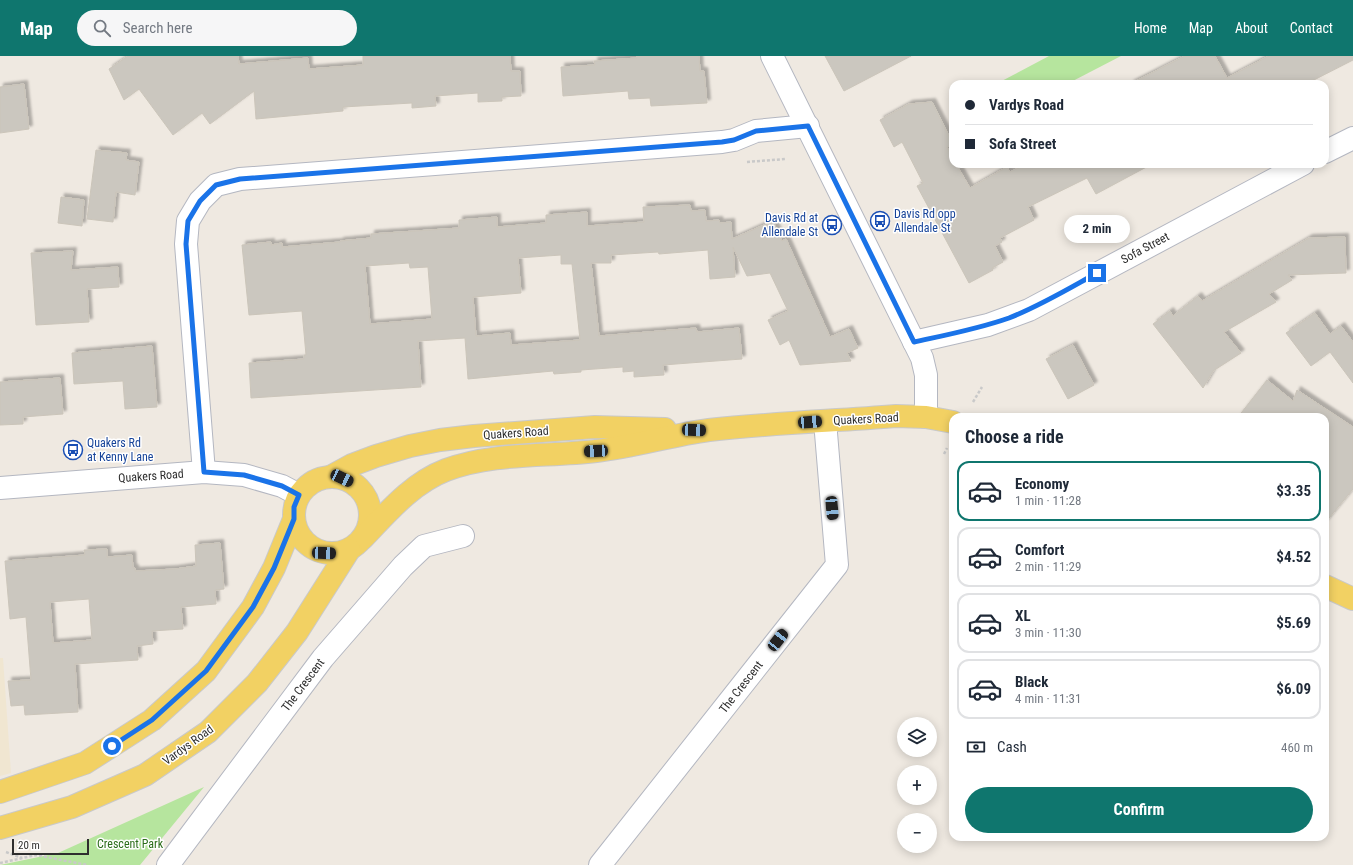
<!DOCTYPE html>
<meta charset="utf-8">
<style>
:root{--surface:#fff;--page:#f6f6f7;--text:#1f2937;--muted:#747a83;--line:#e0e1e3;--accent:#0f766e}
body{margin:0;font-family:"Roboto Condensed",sans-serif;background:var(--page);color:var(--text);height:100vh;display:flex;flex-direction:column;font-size:15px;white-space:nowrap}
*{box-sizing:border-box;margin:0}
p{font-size:13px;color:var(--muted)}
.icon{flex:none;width:22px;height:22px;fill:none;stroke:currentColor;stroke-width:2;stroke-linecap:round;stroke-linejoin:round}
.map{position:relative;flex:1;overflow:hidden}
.sheet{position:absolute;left:949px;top:357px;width:380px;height:428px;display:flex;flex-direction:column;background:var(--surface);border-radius:12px;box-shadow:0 2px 10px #0003}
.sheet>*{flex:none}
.hud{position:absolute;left:949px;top:24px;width:380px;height:88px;border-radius:12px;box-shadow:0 2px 10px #0003;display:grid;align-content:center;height:88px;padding:0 16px;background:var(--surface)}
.fabs{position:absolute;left:897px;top:661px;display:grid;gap:8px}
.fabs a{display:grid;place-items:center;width:40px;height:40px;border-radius:50%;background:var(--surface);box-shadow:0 2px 10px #0003;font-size:20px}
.scale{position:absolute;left:12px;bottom:10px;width:77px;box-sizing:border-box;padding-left:4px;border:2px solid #2e2e2e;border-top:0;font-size:11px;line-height:14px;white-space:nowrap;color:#2e2e2e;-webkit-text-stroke:3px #fff;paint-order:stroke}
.end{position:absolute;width:18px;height:18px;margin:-9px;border:5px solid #1a73e8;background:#fff;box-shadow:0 0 0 2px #fff}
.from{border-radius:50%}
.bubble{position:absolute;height:28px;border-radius:14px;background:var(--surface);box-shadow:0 2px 10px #0003;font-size:13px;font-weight:700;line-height:28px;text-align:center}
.car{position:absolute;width:12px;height:24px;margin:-12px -6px;border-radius:5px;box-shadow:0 0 3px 1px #0007;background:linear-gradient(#222 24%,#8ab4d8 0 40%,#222 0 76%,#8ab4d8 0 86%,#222 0)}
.hud b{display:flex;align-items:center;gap:14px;height:38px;font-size:15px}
.hud b+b{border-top:1px solid var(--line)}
.hud i{width:10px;height:10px;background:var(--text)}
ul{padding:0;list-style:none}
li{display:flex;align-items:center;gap:12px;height:60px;margin:0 8px 6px;padding:0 8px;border:2px solid var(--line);border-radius:12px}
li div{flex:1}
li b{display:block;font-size:15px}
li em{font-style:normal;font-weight:700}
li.current{border-color:var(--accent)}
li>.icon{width:36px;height:36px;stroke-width:1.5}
h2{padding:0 16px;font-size:18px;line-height:48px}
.pay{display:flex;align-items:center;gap:10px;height:44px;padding:0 16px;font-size:15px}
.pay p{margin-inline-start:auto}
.action{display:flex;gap:8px;margin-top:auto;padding:8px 16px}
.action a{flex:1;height:46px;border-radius:24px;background:var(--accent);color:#fff;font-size:16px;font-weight:700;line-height:46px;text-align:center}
header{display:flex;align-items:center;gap:24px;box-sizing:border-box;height:56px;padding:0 20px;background:var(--accent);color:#fff}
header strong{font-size:19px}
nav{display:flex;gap:22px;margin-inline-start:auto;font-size:14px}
.search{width:280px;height:36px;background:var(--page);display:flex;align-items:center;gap:10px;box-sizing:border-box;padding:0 14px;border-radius:22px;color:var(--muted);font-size:15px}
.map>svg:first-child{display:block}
.education{fill:#f0e6d1}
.green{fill:#b6e59e}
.building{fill:#cbc7bf;stroke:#cbc5ba;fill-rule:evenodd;filter:url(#shadow)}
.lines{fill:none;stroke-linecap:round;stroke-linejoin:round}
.minor-casing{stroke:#b4b7c1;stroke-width:24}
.major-casing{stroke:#c9c9c9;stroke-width:24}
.path{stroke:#c9c9c9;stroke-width:2.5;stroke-dasharray:3 2;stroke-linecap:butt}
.minor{stroke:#fff;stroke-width:22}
.major{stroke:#f2d163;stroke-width:22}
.route{stroke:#1a73e8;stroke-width:5}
.labels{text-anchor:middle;stroke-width:3;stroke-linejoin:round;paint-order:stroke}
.transit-label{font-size:12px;fill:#164399;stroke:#fff;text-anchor:start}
.street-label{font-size:12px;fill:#2e2e2e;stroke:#fff}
.park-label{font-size:12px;fill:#2c6e1b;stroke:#fff}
</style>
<header>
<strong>Map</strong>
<div class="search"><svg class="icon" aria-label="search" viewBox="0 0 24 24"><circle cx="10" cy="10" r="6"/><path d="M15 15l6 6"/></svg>Search here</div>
<nav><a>Home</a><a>Map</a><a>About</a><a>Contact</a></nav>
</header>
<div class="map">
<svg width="1353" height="809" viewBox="0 0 1353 809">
<defs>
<filter id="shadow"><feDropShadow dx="3.5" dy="-3.5" stdDeviation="1" flood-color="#0004"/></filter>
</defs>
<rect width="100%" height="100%" fill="#efe9e1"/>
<polygon class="education" points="0,602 3,602 11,717 0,720"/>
<g class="green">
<polygon points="1049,0 1121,0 1067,28 996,28"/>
<polygon points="204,731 140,809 0,809 58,797"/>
</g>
<g class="building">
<polygon points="128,0 238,0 239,8 308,2 309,13 363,9 363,0 510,0 511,15 520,15 521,40 502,41 502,45 478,46 478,37 435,40 436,50 412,52 412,47 343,51 343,55 256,63 254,35 210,68 202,57 173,79 139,33 124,44 109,13"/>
<polygon points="637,0 699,0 700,15 704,15 707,47 651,50 650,42 629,43 628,35 563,40 561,11 595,9 594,5 637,2"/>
<polygon points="825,0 911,0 844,35"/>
<polygon points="1185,0 1215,0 1227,22 1269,0 1353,0 1353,4 1306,28 1130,28"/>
<polygon points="24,28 29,73 0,77 0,31"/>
<polygon points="932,46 953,88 947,91 953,102 953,108 956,108 970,132 1007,111 1010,116 1027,108 1152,108 1096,138 1087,122 1028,151 1034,164 1000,182 1002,186 995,190 1003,206 992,212 993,214 969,227 917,130 923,127 902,86 894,91 880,64 909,48"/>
<polygon points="96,94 127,97 126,104 139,106 135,139 116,136 113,166 87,163"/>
<polygon points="61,141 84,144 82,170 58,167"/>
<path d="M690,149l1,6 14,-1 1,11 13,-1 1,3 11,-1 1,17 41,-18 9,20 4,-2 44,98 19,-8 9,19 -11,5 4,8 -51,4 -11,-25 -9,5 -12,-25 20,-9 -18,-38 -23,3 -14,-29 2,30 -25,2 -2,-29 -49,4 -1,-2 -47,3v8h-20l8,73 97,-8 1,4 42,-4 3,31 -79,6 1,10 -30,2v-6l-11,1v-5l-42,3v2l-27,2 -1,-3 -85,8 -3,-41 -47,3 3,46 -170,11 -2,-35 55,-4v-4h2l-4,-44 -53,4 -7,-70 29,-3v3l11,-2v4l58,-5v-1l31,-3v-4l88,-6v-8l38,-3v10l49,-4v-8l41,-3v14l57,-4 -1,-15zM561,199v9h11l8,76 -69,5 -1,-12 -34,3 -3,-39 48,-4 -3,-35zM409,207l1,5 18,-1 4,52 -62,5 -5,-58z"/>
<polygon points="1345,181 1346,217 1288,219 1292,224 1269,238 1276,246 1224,276 1241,297 1213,315 1203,332 1153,268 1170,255 1173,260 1198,240 1202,245 1309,182"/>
<polygon points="73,195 71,214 118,211 119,231 87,233 89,266 36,269 31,197"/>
<polygon points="1315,257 1330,278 1341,270 1353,286 1353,327 1330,296 1311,310 1286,277"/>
<polygon points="1073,289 1094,329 1068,343 1046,303"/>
<polygon points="152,290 157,351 125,353 123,325 74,328 72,297"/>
<polygon points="60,322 63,358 23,361 23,368 0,369 0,326"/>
<polygon points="1267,324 1293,345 1297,334 1353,371 1353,433 1325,467 1325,361 1238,361"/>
<path d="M220,487l4,46 -9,1 1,14 -35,3 2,22 -31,2 1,13 -16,2 1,14 -63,4 3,48 -53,3 -1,-10 -13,1 -3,-25 23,-1 -5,-63 -16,2 -5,-58 80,-6 -1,-5 23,-1v8l25,-2 1,13h2v3l40,-2 21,-3 -1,-21zM89,543l3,41 -39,3 -3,-41z"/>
</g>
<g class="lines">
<defs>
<g id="minor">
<polyline points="772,0 922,302 926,319 926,361"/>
<polyline points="1325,96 1353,82"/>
<polyline points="914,286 988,269 1029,254 1303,108"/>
<polyline points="204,416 186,188 188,165 200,145 216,129 240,123 722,86 734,84 756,75 808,70"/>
<polyline points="0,432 204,416 244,419 282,430 299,439"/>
<polyline points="168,809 323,602 403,510 424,490 463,480"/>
<polyline points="600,809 837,509 825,365"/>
</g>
<g id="major">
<circle cx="332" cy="459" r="38"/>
<polyline points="330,421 352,409 376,400 410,390 440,384 474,380 595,371 665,373"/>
<path d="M363,482c24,-25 49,-55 83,-68 48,-18 100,-13 150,-19 38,-4 75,-16 113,-21 62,-7 125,-9 187,-14l30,1 27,5"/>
<polyline points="1325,530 1353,543"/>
<polyline points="0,736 85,707 152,664 206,615 253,551 274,512 294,463"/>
<polyline points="0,772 72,751 145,719 208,676 257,627 297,576 349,494"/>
</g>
</defs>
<use href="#minor" class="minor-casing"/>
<use href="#major" class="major-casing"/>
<g class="path">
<polyline points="747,106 785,103"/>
<polyline points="973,346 982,331"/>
<polyline points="944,398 947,392"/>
<polyline points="6,796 22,802"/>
<polyline points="0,807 36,799 87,809"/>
</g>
<use href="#minor" class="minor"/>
<use href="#major" class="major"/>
</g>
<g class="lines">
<path class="route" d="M112,690l40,-26 54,-49 47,-64 21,-39 20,-49v-12l5,-12 -17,-9 -38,-11 -40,-3 -18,-228 2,-23 12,-20 16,-16 24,-6 482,-37 12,-2 22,-9 52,-5 106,216c32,-7 64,-13 95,-24 31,-12 59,-29 88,-45"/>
</g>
<defs>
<symbol id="bus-ring" viewBox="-11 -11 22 22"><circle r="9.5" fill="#fff" stroke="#1a4fb4" stroke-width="1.5"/><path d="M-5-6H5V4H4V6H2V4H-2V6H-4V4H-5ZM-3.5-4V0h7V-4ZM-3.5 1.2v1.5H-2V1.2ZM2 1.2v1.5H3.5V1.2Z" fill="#1a4fb4"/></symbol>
</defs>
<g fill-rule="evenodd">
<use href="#bus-ring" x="869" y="154" width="22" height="22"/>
<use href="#bus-ring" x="821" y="158" width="22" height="22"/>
<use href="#bus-ring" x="62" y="383" width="22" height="22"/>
</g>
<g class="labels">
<g class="transit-label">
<text x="894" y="162">Davis Rd opp<tspan x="894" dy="14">Allendale St</tspan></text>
<text x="818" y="166" text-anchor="end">Davis Rd at<tspan x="818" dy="14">Allendale St</tspan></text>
<text x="87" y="391">Quakers Rd<tspan x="87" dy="14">at Kenny Lane</tspan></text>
</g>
<g class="street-label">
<text transform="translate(1145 192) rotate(-28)" y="4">Sofa Street</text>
<text transform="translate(866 363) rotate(-3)" y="4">Quakers Road</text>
<text transform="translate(516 377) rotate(-4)" y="4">Quakers Road</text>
<text transform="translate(151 420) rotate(-4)" y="4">Quakers Road</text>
<text transform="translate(303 629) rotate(-53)" y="4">The Crescent</text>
<text transform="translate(741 631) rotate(-52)" y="4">The Crescent</text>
<text transform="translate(188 689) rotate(-36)" y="4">Vardys Road</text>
</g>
<g class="park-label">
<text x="130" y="792">Crescent Park</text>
</g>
</g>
</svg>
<div class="fabs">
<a><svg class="icon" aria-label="layers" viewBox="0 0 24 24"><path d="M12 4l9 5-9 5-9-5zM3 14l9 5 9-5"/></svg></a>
<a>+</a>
<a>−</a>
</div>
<div class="scale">20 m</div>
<i class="end from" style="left:112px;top:690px"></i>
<i class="end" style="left:1097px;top:217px"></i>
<div class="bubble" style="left:1064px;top:159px;width:66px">2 min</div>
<i class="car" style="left:810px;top:366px;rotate:86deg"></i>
<i class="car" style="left:694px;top:374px;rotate:92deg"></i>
<i class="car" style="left:596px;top:395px;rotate:267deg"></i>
<i class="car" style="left:342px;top:422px;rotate:115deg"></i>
<i class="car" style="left:832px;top:452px;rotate:175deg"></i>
<i class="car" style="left:324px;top:497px;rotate:92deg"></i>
<i class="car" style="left:778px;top:584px;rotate:38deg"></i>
<div class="hud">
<b><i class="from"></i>Vardys Road</b>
<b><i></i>Sofa Street</b>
</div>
<section class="sheet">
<h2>Choose a ride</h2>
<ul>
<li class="current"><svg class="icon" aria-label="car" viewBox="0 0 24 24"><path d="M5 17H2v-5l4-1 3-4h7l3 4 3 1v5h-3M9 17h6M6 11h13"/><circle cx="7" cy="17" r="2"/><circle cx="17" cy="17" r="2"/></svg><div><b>Economy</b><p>1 min · 11:28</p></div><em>$3.35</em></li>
<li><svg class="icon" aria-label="car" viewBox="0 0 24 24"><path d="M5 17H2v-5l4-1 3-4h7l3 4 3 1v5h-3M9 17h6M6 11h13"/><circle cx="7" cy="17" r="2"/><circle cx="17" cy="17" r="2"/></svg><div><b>Comfort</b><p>2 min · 11:29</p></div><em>$4.52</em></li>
<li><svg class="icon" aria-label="car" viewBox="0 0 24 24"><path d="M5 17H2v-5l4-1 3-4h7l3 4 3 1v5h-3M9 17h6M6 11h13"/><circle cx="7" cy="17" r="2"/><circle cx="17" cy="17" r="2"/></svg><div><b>XL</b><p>3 min · 11:30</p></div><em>$5.69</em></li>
<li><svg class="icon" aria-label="car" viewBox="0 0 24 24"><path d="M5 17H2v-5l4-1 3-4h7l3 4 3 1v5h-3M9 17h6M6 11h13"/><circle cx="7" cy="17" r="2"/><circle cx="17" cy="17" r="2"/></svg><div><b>Black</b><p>4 min · 11:31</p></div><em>$6.09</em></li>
</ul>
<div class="pay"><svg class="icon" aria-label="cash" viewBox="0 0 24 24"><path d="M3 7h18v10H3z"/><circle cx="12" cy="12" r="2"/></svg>Cash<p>460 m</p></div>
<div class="action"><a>Confirm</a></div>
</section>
</div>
